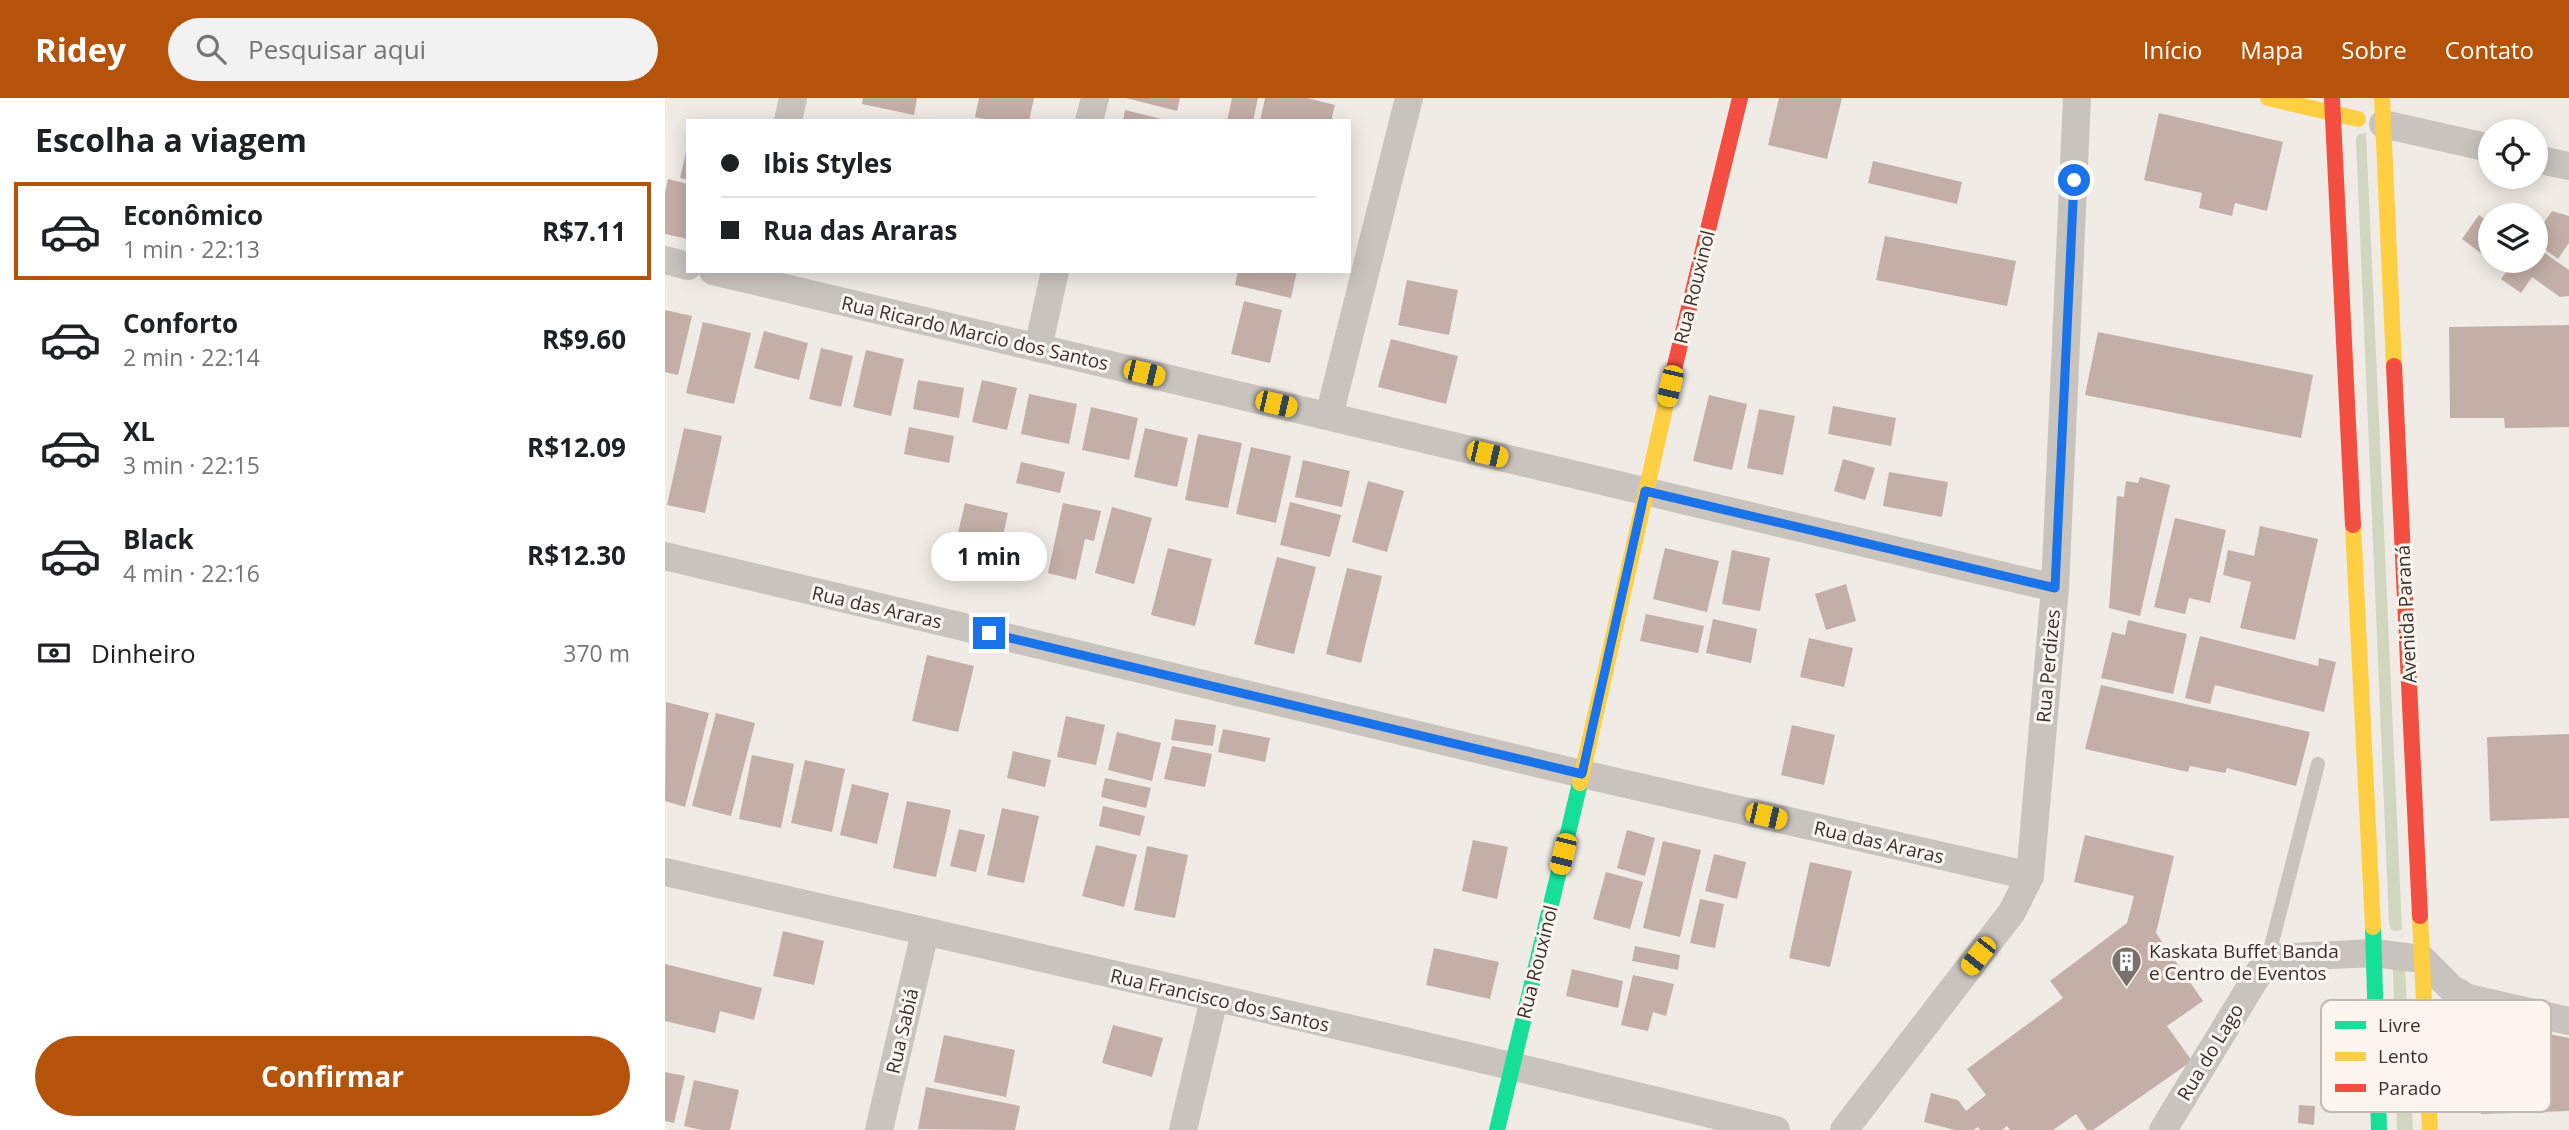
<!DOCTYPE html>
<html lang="pt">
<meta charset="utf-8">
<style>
:root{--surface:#fff;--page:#f2f2f2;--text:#202124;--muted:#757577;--line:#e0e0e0;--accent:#b45309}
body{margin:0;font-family:"Open Sans",sans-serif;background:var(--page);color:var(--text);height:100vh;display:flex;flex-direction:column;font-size:26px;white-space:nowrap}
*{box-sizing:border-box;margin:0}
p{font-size:23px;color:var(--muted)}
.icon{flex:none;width:38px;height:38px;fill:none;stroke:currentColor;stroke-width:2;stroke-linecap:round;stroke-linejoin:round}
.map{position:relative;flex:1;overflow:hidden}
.details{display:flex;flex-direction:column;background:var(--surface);width:665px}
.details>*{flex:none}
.guide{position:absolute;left:21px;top:21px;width:665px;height:154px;border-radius:0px;box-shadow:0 4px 18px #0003;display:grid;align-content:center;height:154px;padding:0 35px;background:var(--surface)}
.buttons{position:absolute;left:1813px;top:21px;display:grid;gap:14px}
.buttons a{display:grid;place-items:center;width:70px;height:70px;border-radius:50%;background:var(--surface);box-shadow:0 4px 18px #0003;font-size:35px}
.end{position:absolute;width:32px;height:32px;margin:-16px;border:9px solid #1a73e8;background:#fff;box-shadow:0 0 0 4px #fff}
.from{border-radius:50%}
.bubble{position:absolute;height:49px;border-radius:24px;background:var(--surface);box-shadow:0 4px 18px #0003;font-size:23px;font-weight:700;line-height:49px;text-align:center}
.car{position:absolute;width:21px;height:42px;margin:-21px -10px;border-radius:9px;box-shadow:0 0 5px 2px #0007;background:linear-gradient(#f5c518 24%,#345 0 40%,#f5c518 0 76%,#345 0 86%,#f5c518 0)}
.guide b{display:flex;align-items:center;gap:24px;height:66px;font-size:26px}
.guide b+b{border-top:2px solid var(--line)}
.guide i{width:18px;height:18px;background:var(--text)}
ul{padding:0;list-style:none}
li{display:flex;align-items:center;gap:21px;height:98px;margin:0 14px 10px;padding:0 21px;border:4px solid transparent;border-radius:0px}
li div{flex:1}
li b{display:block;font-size:26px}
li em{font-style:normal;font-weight:700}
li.current{border-color:var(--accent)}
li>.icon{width:63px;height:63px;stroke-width:1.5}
h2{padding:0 35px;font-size:32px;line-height:84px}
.pay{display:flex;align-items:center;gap:18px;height:77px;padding:0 35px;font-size:26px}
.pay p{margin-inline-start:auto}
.action{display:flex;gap:14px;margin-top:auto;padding:14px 35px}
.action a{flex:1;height:80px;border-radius:42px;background:var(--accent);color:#fff;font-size:28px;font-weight:700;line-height:80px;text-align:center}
header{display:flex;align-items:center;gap:42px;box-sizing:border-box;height:98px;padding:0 35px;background:var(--accent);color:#fff}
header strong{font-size:33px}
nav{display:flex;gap:38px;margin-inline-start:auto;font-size:24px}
.search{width:490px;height:63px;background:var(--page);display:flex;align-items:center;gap:18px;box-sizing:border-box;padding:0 24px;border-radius:38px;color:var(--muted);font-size:26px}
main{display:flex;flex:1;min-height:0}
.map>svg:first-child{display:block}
.green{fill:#d1d6bf}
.building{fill:#c3afa7}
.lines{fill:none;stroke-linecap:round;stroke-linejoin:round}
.lane{stroke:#c9c3be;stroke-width:14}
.street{stroke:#c9c3be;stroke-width:28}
.fast{stroke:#16e098;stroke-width:16}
.slow{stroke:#ffcf43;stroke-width:16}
.jam{stroke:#f24e42;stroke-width:16}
.route{stroke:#1a73e8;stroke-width:9}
.labels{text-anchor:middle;stroke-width:6;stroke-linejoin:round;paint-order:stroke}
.street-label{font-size:19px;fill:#3b302b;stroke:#fbf5ee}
.poi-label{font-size:19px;fill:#3b302b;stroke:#fbf5ee;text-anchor:start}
.key{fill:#fbf5ee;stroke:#c1bab4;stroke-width:2}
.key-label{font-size:19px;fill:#3b302b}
</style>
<header>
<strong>Ridey</strong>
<div class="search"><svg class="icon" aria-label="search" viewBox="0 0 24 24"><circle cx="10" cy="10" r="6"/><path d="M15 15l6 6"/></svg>Pesquisar aqui</div>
<nav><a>Início</a><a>Mapa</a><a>Sobre</a><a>Contato</a></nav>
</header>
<main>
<section class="details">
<h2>Escolha a viagem</h2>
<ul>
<li class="current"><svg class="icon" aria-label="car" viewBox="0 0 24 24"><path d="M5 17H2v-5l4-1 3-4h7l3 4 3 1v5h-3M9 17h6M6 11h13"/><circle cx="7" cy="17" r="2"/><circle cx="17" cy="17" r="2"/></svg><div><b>Econômico</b><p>1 min · 22:13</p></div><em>R$7.11</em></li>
<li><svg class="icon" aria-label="car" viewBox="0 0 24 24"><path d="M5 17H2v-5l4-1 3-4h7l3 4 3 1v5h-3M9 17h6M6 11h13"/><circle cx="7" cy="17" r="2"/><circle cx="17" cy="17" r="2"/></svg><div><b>Conforto</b><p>2 min · 22:14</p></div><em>R$9.60</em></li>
<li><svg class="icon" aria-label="car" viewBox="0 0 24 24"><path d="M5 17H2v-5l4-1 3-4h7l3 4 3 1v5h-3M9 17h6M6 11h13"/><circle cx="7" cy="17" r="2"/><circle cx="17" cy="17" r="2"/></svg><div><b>XL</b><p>3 min · 22:15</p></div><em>R$12.09</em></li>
<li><svg class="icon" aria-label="car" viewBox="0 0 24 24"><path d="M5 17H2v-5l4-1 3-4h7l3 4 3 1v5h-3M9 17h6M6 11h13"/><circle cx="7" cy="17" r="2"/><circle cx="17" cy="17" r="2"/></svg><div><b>Black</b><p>4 min · 22:16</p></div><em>R$12.30</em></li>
</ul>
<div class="pay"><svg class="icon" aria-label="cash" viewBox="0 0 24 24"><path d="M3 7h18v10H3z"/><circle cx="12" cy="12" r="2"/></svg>Dinheiro<p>370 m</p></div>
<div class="action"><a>Confirmar</a></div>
</section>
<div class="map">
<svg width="1904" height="1032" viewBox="0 0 1904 1032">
<rect width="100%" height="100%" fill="#f0ebe5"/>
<g class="green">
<polygon points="1701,35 1737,832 1729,833 1726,831 1724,825 1691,40 1694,36"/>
<polygon points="1740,869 1748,1032 1732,1032 1728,870"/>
</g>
<g class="building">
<polygon points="198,0 252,0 249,17 197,6"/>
<polygon points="314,0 369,0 364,23 328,23 310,19"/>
<polygon points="461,0 515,0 512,13"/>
<polygon points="567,0 593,0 588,23 562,23"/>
<polygon points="600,0 642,0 670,7 666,23 595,23"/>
<polygon points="1114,0 1177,0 1162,61 1103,47"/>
<polygon points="460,12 500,22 500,23 458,23"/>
<polygon points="1494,15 1618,44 1602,113 1570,105 1567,118 1534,110 1537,95 1479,82"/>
<polygon points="22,50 23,50 23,82 15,80"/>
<polygon points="1208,63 1297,84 1292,106 1203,85"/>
<polygon points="3,81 23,86 23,141 0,136 0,95"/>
<polygon points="1887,113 1904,118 1904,145 1893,161 1871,145 1871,136"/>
<polygon points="1814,117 1825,125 1825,162 1797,141"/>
<polygon points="1220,138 1351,163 1342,208 1211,182"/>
<polygon points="1871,149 1904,172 1904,198 1895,199 1867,179 1856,195 1836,181 1842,173 1827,163 1871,163"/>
<polygon points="573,173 632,173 626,200 570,187"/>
<polygon points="742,182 793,192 784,237 733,227"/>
<polygon points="579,203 617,212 605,265 566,256"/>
<polygon points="0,212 27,218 13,277 0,274"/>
<polygon points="38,224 86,235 69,306 21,295"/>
<polygon points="1904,227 1904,329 1840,330 1839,320 1785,320 1784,229"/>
<polygon points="99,233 143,245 134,282 89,270"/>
<polygon points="1433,234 1648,277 1636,340 1420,297"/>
<polygon points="726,241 793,258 781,306 713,289"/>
<polygon points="156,250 188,258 176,309 144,301"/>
<polygon points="201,252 239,261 226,318 188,309"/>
<polygon points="253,282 299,290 294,320 248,311"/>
<polygon points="317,282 352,290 342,332 307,324"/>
<polygon points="364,296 412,306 404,346 356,336"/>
<polygon points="1044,297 1082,306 1067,372 1028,363"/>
<polygon points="1168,308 1231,320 1226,348 1163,336"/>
<polygon points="426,309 473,320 464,362 417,352"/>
<polygon points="1094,311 1130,318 1118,377 1082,370"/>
<polygon points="244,329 289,338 284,365 239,356"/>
<polygon points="19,330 57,338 40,415 2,407"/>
<polygon points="480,330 523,340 512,389 469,379"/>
<polygon points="533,336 577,345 563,410 520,402"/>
<polygon points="586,349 626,358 611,425 571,416"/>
<polygon points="1178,361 1210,370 1200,402 1169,393"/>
<polygon points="638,362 685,373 677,409 630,399"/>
<polygon points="356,364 400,374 395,395 351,385"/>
<polygon points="1224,374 1283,384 1277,419 1218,408"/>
<polygon points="1475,379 1505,387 1475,518 1444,510 1452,398 1459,399 1461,383 1473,385"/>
<polygon points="703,383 739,393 722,454 687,444"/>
<polygon points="625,404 676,417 665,459 615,447"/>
<polygon points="300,405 343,415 328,483 284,473"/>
<polygon points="398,405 436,413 429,443 420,441 411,482 383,475"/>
<polygon points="447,409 487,420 469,486 430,475"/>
<polygon points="1510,420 1561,432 1545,505 1524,500 1520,516 1489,509"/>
<polygon points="1595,428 1653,441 1630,542 1575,530 1586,484 1558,477 1563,452 1589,458"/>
<polygon points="503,450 547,461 530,528 486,517"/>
<polygon points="1000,450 1054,463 1042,514 988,501"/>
<polygon points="1067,452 1105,460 1095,513 1057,506"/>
<polygon points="612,459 651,469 629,556 589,546"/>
<polygon points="682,470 717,478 696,565 661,556"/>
<polygon points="1181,486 1191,523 1161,532 1150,496"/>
<polygon points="981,516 1039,528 1033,555 975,543"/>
<polygon points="1048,521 1092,531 1086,565 1041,555"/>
<polygon points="1463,522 1522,536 1508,596 1436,580 1447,534 1460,537"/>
<polygon points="1535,538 1653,568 1654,560 1671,564 1659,614 1550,587 1545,606 1520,600"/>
<polygon points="1144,540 1188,550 1179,589 1135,579"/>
<polygon points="262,557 309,568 293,634 247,623"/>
<polygon points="1436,587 1645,634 1631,688 1562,670 1560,675 1525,668 1523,674 1420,651"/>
<polygon points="1,604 44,615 20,709 0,703"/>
<polygon points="51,615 90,625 66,718 27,708"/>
<polygon points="401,618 440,627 431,667 392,659"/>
<polygon points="510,621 551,627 548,648 506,642"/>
<polygon points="1127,627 1170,637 1159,687 1116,677"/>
<polygon points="558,631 605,640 600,664 553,654"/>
<polygon points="452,634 496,645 487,683 443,672"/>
<polygon points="1904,636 1904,720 1825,723 1822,639"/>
<polygon points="507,648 547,656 540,689 499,681"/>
<polygon points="348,653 386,662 380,689 342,680"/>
<polygon points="87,657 129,666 116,730 74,721"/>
<polygon points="140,662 180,671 167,734 126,725"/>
<polygon points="440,680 486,690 481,710 436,699"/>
<polygon points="187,686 224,695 212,746 175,737"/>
<polygon points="242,703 286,712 271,779 228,770"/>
<polygon points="438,708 480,718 475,738 434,728"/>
<polygon points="337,710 374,718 359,785 322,777"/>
<polygon points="294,731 320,737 311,774 285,768"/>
<polygon points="962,732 990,740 980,778 952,770"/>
<polygon points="1420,737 1509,758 1491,835 1538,903 1502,928 1527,963 1428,1032 1422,1032 1411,1016 1388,1032 1345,1032 1342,1028 1337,1032 1315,1032 1313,1029 1308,1032 1290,1032 1259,1024 1266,995 1293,1002 1301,1013 1321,997 1302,971 1398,900 1385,883 1462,825 1469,798 1409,784"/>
<polygon points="808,742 843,749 832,801 797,793"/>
<polygon points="998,743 1036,752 1015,839 978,830"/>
<polygon points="431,747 472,757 459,809 417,798"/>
<polygon points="482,748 523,757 510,820 469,812"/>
<polygon points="1049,756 1081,764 1072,801 1040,793"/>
<polygon points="1145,764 1187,773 1165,869 1124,860"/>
<polygon points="941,774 978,784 965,831 928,821"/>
<polygon points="1035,801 1059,806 1050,850 1025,845"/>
<polygon points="118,833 159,843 149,887 108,878"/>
<polygon points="970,848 1015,857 1013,872 967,863"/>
<polygon points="769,850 834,864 825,901 761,887"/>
<polygon points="0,866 97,890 89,922 55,913 50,935 0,923"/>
<polygon points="907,871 958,883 953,910 901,898"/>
<polygon points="968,877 1009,886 1001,918 988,914 983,933 956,927"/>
<polygon points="1812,922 1904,940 1904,1013 1816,1016"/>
<polygon points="448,927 498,940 487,979 437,965"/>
<polygon points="279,937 350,952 341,999 269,984"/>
<polygon points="0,974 20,978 9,1025 0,1023"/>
<polygon points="29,982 74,992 65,1032 37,1032 19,1028"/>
<polygon points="261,989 355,1008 350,1032 253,1031"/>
<polygon points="1634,1007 1650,1008 1649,1027 1633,1025"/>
</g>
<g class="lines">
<polyline class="lane" points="1603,860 1653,666"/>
<g class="street">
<polyline points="123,23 128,0"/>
<polyline points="424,23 430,0"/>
<polyline points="1718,26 1825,50"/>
<polyline points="1871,61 1904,68"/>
<polyline points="0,162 23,168"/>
<polyline points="48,173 1390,490"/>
<polyline points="373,250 390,173"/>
<polyline points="664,318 744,0"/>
<polyline points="0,458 917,676 1365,778"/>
<path d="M0,774c370,85 742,167 1111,258"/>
<polyline points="214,1032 260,834"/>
<polyline points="518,1032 549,901"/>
<polyline points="1179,1032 1347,814 1365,778 1390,490 1412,0"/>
<polyline points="1498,1032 1603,860 1709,855 1757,861 1786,890 1803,900 1904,923"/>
</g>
<g class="fast">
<polyline points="1708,829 1714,1032"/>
<polyline points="832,1032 915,685"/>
</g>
<g class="slow">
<polyline points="1603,0 1693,21"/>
<polyline points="1717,0 1729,268"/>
<polyline points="1688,427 1708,829"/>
<polyline points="915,685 1005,288"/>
<polyline points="1755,818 1765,1032"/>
</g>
<g class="jam">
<polyline points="1667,0 1688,427"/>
<polyline points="1729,268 1755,818"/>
<polyline points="1005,288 1075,0"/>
</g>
</g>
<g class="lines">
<polyline class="route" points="324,535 917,676 980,393 1390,490 1409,82"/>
</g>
<defs>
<symbol id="building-pin" viewBox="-11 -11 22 30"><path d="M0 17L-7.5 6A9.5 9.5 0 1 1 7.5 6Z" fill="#7a716c" stroke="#fbf5ee"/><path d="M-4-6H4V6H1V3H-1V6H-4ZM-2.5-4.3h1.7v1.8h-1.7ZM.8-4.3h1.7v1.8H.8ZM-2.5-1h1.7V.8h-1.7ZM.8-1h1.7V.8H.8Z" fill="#fff"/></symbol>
</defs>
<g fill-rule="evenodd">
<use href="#building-pin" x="1444" y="846" width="35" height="47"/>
</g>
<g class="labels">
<g class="street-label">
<text transform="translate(1029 189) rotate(-76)" y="7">Rua Rouxinol</text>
<text transform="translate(310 235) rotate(13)" y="7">Rua Ricardo Marcio dos Santos</text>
<text transform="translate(212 509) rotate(13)" y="7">Rua das Araras</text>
<text transform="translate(1741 516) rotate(-93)" y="7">Avenida Paraná</text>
<text transform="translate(1383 568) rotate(-85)" y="7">Rua Perdizes</text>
<text transform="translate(1214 744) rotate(13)" y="7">Rua das Araras</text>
<text transform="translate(872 864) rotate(-76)" y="7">Rua Rouxinol</text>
<text transform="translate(555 902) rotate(13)" y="7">Rua Francisco dos Santos</text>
<text transform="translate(237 933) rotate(-77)" y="7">Rua Sabiá</text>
<text transform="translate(1545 954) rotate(-59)" y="7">Rua do Lago</text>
</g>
<g class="poi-label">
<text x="1484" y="860">Kaskata Buffet Banda<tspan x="1484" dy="22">e Centro de Eventos</tspan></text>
</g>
</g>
<rect x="1656" y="902" width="230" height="112" rx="10" class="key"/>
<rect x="1670" y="923" width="31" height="8" fill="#16e098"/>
<rect x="1670" y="954" width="31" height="9" fill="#ffcf43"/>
<rect x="1670" y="986" width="31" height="8" fill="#f24e42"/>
<g class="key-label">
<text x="1713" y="934">Livre</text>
<text x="1713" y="965">Lento</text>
<text x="1713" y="997">Parado</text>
</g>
</svg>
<div class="buttons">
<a><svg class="icon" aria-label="locate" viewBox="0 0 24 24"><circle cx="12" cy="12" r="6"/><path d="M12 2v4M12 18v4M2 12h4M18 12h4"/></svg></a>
<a><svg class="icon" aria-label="layers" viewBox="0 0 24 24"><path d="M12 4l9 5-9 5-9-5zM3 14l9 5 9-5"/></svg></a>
</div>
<i class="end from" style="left:1409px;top:82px"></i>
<i class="end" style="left:324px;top:535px"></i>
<div class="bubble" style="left:266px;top:434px;width:116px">1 min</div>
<i class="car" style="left:479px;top:275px;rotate:103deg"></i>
<i class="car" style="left:1005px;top:288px;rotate:193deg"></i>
<i class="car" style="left:611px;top:306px;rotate:103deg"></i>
<i class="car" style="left:822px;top:356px;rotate:103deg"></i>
<i class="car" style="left:1101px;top:718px;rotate:103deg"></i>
<i class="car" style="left:898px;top:756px;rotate:194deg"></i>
<i class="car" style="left:1313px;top:858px;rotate:218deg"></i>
<div class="guide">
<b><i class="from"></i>Ibis Styles</b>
<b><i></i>Rua das Araras</b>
</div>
</div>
</main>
